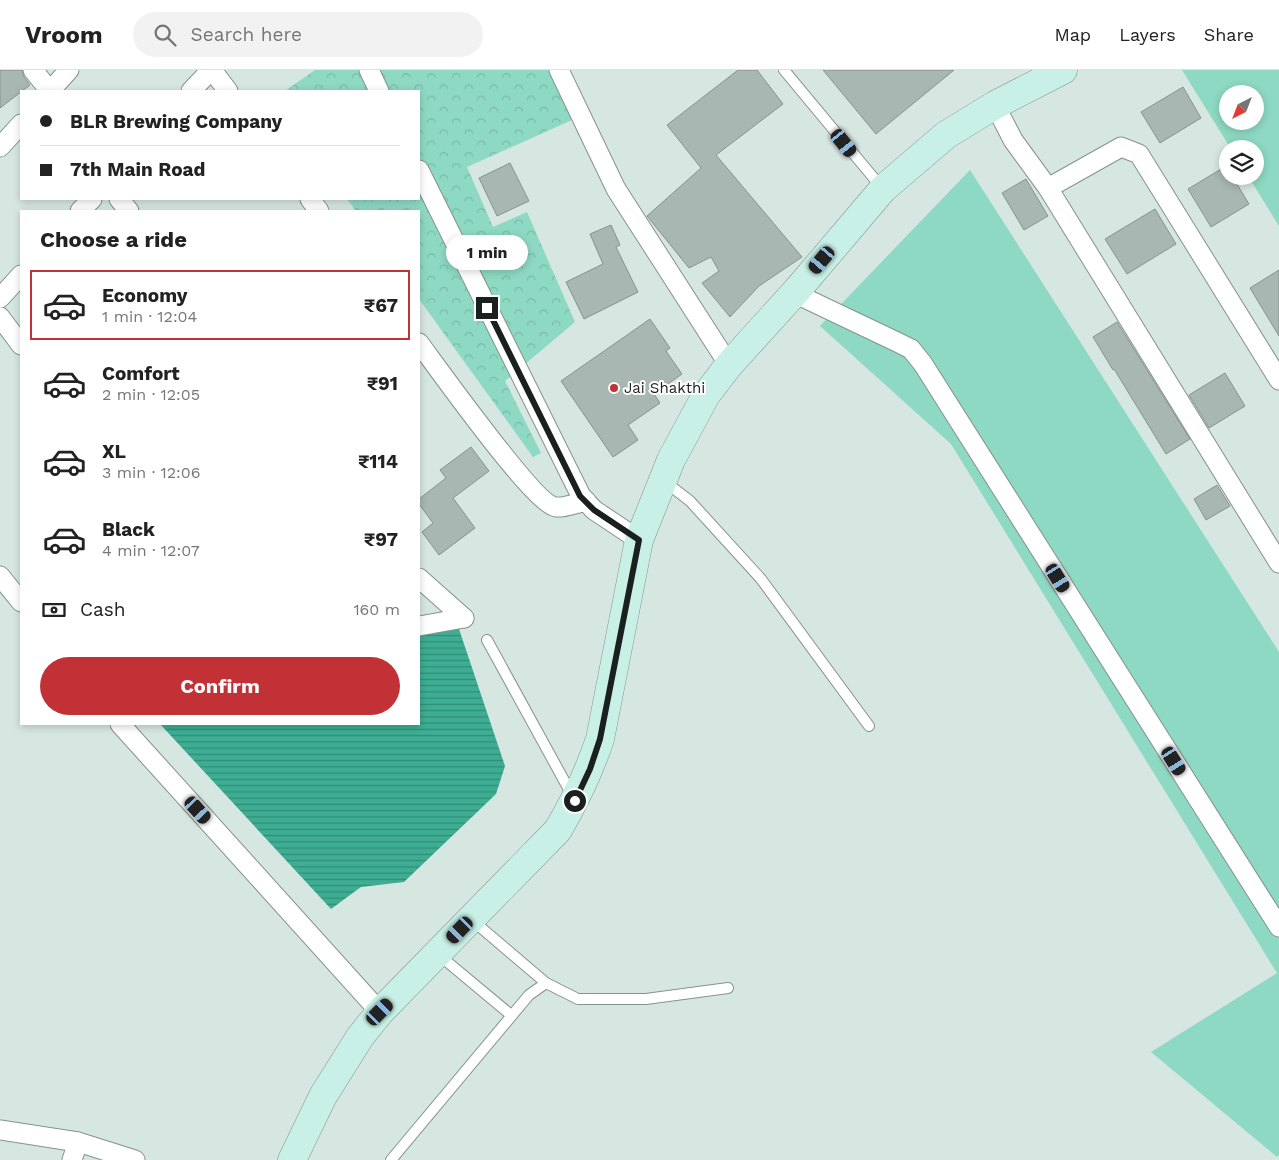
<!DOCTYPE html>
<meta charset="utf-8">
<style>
:root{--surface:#fff;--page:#f2f2f2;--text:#222;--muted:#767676;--line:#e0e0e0;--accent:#c13136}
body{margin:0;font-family:"Work Sans",sans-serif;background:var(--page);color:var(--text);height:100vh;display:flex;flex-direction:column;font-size:19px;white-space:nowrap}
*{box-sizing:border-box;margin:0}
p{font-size:16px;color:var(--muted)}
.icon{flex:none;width:28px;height:28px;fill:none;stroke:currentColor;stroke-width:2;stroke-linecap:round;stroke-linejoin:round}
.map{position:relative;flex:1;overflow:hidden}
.side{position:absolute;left:20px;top:140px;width:400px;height:515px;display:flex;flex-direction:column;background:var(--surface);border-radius:0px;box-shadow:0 2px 8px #0003}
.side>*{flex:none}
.hud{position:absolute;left:20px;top:20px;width:400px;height:110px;border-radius:0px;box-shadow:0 2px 8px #0003;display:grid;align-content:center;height:110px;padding:0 20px;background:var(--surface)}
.needle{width:32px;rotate:222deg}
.controls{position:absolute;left:1219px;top:15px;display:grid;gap:10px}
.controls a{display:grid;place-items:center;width:45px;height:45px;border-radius:50%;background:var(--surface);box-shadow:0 2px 8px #0003;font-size:25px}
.end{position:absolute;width:22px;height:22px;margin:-11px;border:6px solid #1a201e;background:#fff;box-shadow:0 0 0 2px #fff}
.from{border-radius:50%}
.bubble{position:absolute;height:35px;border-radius:18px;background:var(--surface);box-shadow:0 2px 8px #0003;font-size:16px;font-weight:700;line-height:35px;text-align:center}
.car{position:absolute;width:15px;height:30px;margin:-15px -8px;border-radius:6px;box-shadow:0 0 4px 1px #0007;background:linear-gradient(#222 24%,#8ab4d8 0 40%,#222 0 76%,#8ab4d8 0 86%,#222 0)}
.hud b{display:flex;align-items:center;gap:18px;height:48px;font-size:19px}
.hud b+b{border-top:1px solid var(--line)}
.hud i{width:12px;height:12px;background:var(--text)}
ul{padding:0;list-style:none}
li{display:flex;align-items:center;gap:15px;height:70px;margin:0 10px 8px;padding:0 10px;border:2px solid transparent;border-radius:0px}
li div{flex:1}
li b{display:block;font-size:19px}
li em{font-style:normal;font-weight:700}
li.selected{border-color:var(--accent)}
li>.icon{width:45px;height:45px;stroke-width:1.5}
h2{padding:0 20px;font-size:22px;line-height:60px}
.pay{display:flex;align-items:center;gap:12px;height:55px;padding:0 20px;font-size:19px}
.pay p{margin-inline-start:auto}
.cta{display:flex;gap:10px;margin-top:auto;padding:10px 20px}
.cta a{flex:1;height:58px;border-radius:30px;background:var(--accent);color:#fff;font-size:20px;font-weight:700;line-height:58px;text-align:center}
header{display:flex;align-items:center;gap:30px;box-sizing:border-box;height:70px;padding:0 25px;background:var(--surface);border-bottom:1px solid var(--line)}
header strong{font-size:24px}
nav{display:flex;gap:28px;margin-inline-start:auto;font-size:18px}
.search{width:350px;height:45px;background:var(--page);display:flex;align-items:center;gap:12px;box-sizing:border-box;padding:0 18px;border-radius:28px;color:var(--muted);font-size:19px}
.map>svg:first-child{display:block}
.grass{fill:#8ed9c3;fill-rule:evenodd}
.park{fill:url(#park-crowns)}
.water{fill:url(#water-rules)}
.building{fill:#a8b7b2;stroke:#85948f}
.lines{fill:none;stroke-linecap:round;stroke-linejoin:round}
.lane-casing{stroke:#84938e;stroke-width:12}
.street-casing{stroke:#84938e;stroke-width:21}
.secondary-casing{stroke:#84938e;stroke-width:29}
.lane{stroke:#fff;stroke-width:10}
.street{stroke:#fff;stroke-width:19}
.secondary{stroke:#c8f0e6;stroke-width:28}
.route{stroke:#1a201e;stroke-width:6}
.poi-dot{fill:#c13136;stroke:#fff;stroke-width:2}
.labels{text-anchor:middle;stroke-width:4;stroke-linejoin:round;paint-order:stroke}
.poi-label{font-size:15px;fill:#1a201e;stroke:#fff;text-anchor:start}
</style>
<header>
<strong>Vroom</strong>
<div class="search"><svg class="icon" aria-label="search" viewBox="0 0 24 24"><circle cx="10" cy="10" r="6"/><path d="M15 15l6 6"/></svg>Search here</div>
<nav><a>Map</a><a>Layers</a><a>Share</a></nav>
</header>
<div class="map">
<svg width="1279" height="1090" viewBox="0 0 1279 1090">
<defs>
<pattern id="park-crowns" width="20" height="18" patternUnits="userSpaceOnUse" patternTransform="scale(1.25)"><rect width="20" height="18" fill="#8ed9c3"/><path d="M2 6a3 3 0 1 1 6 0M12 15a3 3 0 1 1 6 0" fill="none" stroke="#7abaa7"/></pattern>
<pattern id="water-rules" width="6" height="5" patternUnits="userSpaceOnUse" patternTransform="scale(1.25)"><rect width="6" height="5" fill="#3dae93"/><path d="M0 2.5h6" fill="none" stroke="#328d77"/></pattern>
</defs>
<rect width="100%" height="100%" fill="#d6e6e1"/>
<g class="grass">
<path d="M1182,0h97v156l-31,-50h7v-27h-24zM1228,24h27v27h-27z"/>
<polygon points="970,100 1279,582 1279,1085 1277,1087 1151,982 1277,903 951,374 820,256"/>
</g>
<polygon class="park" points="315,0 549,0 572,50 467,97 493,157 527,142 575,252 505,311 541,383 533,387 419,229 419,141 356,141 347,129 419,129 419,21 285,21"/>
<polygon class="water" points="459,559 505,696 496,724 404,812 361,817 331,839 160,654 419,654 419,565"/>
<g class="building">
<polygon points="0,0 22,0 24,7 30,15 0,38"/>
<polygon points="738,0 757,0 783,34 716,85 802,187 759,216 730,247 702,213 719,201 711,187 689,198 647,146 701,98 667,55"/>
<polygon points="823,0 954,0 876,64"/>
<polygon points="1183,17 1201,48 1160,73 1141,42"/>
<polygon points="510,93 529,131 497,146 479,108"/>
<polygon points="1226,96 1228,106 1232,106 1249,134 1211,157 1188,119"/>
<polygon points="1026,109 1048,146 1024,160 1002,123"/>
<polygon points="1155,139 1176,174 1127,204 1105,169"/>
<polygon points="611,155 620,175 616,177 638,222 584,249 566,212 603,194 590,164"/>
<polygon points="1279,200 1279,266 1250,218"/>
<polygon points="650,249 670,278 666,281 682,304 654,324 660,333 628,355 638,370 613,387 561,311"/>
<polygon points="1117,252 1190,369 1166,384 1114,299 1113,300 1093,267"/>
<polygon points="1225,303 1245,336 1209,358 1189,325"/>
<polygon points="471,377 489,401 453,428 475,458 439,485 422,462 433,453 419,434 419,429 446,408 440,400"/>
<polygon points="1217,415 1230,436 1206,450 1194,429"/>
</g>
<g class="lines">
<defs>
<g id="lane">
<polyline points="784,0 882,118"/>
<polyline points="664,411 690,431 761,509 869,656"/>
<polyline points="487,570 572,725"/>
<polyline points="472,850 546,913"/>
<polyline points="439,885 511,945"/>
<polyline points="391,1090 529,925 546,913 578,929 646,929 728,918"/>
</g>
<g id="street">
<polyline points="33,0 50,21 69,0"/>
<polyline points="212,0 228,21"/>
<polyline points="369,0 379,21"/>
<polyline points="559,0 616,119 729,295"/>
<polyline points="191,21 211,0"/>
<polyline points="995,35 1013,70 1048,118 1279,493"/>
<polyline points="0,77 21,54"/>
<polyline points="419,100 581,426 594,440 639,470"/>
<polyline points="1048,118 1121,77 1139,84 1279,310"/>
<polyline points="119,129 129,141"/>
<polyline points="310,129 319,141"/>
<polyline points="80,141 92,129"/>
<polyline points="794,223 897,272 911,279 923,294 1279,857"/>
<polyline points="0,228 21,205"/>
<polyline points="0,247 21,275"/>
<path d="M419,273c18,24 116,162 137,164 8,1 21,-4 30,-6"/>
<polyline points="0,506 21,532"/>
<polyline points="419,508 464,548"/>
<polyline points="419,556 464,548"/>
<polyline points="120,654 380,942"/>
<polyline points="0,1060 78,1072 135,1090"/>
<polyline points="72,1090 78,1072"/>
</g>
<path id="secondary" d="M292,1090l31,-64 37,-59 20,-25 178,-182c18,-31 31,-58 42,-91l39,-199 32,-80 35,-65 23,-30 69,-76 85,-100 63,-54 49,-30 68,-35"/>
</defs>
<use href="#lane" class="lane-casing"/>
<use href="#street" class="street-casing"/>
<use href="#secondary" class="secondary-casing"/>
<use href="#lane" class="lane"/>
<use href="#street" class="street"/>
<use href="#secondary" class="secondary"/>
</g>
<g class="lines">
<polyline class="route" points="487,238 580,426 594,440 639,470 600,669 590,699 575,731"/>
</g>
<circle class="poi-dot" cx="614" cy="318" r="5"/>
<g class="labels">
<g class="poi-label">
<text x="624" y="323">Jai Shakthi</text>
</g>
</g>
</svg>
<div class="controls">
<a><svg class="needle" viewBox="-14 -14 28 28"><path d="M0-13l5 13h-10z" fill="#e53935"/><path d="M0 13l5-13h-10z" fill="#767676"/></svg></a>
<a><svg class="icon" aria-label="layers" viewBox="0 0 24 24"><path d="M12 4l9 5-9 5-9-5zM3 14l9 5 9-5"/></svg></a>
</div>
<i class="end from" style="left:575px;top:731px"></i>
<i class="end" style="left:487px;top:238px"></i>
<div class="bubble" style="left:446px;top:165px;width:82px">1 min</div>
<i class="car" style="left:844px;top:73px;rotate:141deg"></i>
<i class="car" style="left:822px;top:190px;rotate:220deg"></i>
<i class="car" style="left:1058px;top:508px;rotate:148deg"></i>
<i class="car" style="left:1174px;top:691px;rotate:148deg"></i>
<i class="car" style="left:198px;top:740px;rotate:138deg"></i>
<i class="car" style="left:460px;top:860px;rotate:224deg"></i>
<i class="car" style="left:380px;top:942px;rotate:45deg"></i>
<div class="hud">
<b><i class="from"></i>BLR Brewing Company</b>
<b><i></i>7th Main Road</b>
</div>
<section class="side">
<h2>Choose a ride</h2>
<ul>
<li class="selected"><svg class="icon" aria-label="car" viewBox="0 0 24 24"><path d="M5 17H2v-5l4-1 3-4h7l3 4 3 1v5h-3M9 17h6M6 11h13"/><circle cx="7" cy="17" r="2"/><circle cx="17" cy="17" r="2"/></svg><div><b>Economy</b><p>1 min · 12:04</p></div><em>₹67</em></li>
<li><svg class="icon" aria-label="car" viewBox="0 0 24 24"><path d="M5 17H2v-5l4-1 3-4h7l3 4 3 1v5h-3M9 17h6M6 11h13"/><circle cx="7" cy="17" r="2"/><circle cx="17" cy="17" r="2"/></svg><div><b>Comfort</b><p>2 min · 12:05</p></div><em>₹91</em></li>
<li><svg class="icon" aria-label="car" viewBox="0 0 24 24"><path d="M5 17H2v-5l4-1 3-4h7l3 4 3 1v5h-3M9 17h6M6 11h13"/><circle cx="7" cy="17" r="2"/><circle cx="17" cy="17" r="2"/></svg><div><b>XL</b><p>3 min · 12:06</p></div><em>₹114</em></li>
<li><svg class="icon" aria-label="car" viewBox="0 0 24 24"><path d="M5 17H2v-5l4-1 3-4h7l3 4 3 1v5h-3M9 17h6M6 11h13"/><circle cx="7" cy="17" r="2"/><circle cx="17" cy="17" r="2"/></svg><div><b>Black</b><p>4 min · 12:07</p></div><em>₹97</em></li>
</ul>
<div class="pay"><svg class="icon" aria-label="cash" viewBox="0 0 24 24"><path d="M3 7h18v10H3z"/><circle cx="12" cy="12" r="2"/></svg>Cash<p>160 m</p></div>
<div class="cta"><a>Confirm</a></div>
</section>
</div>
